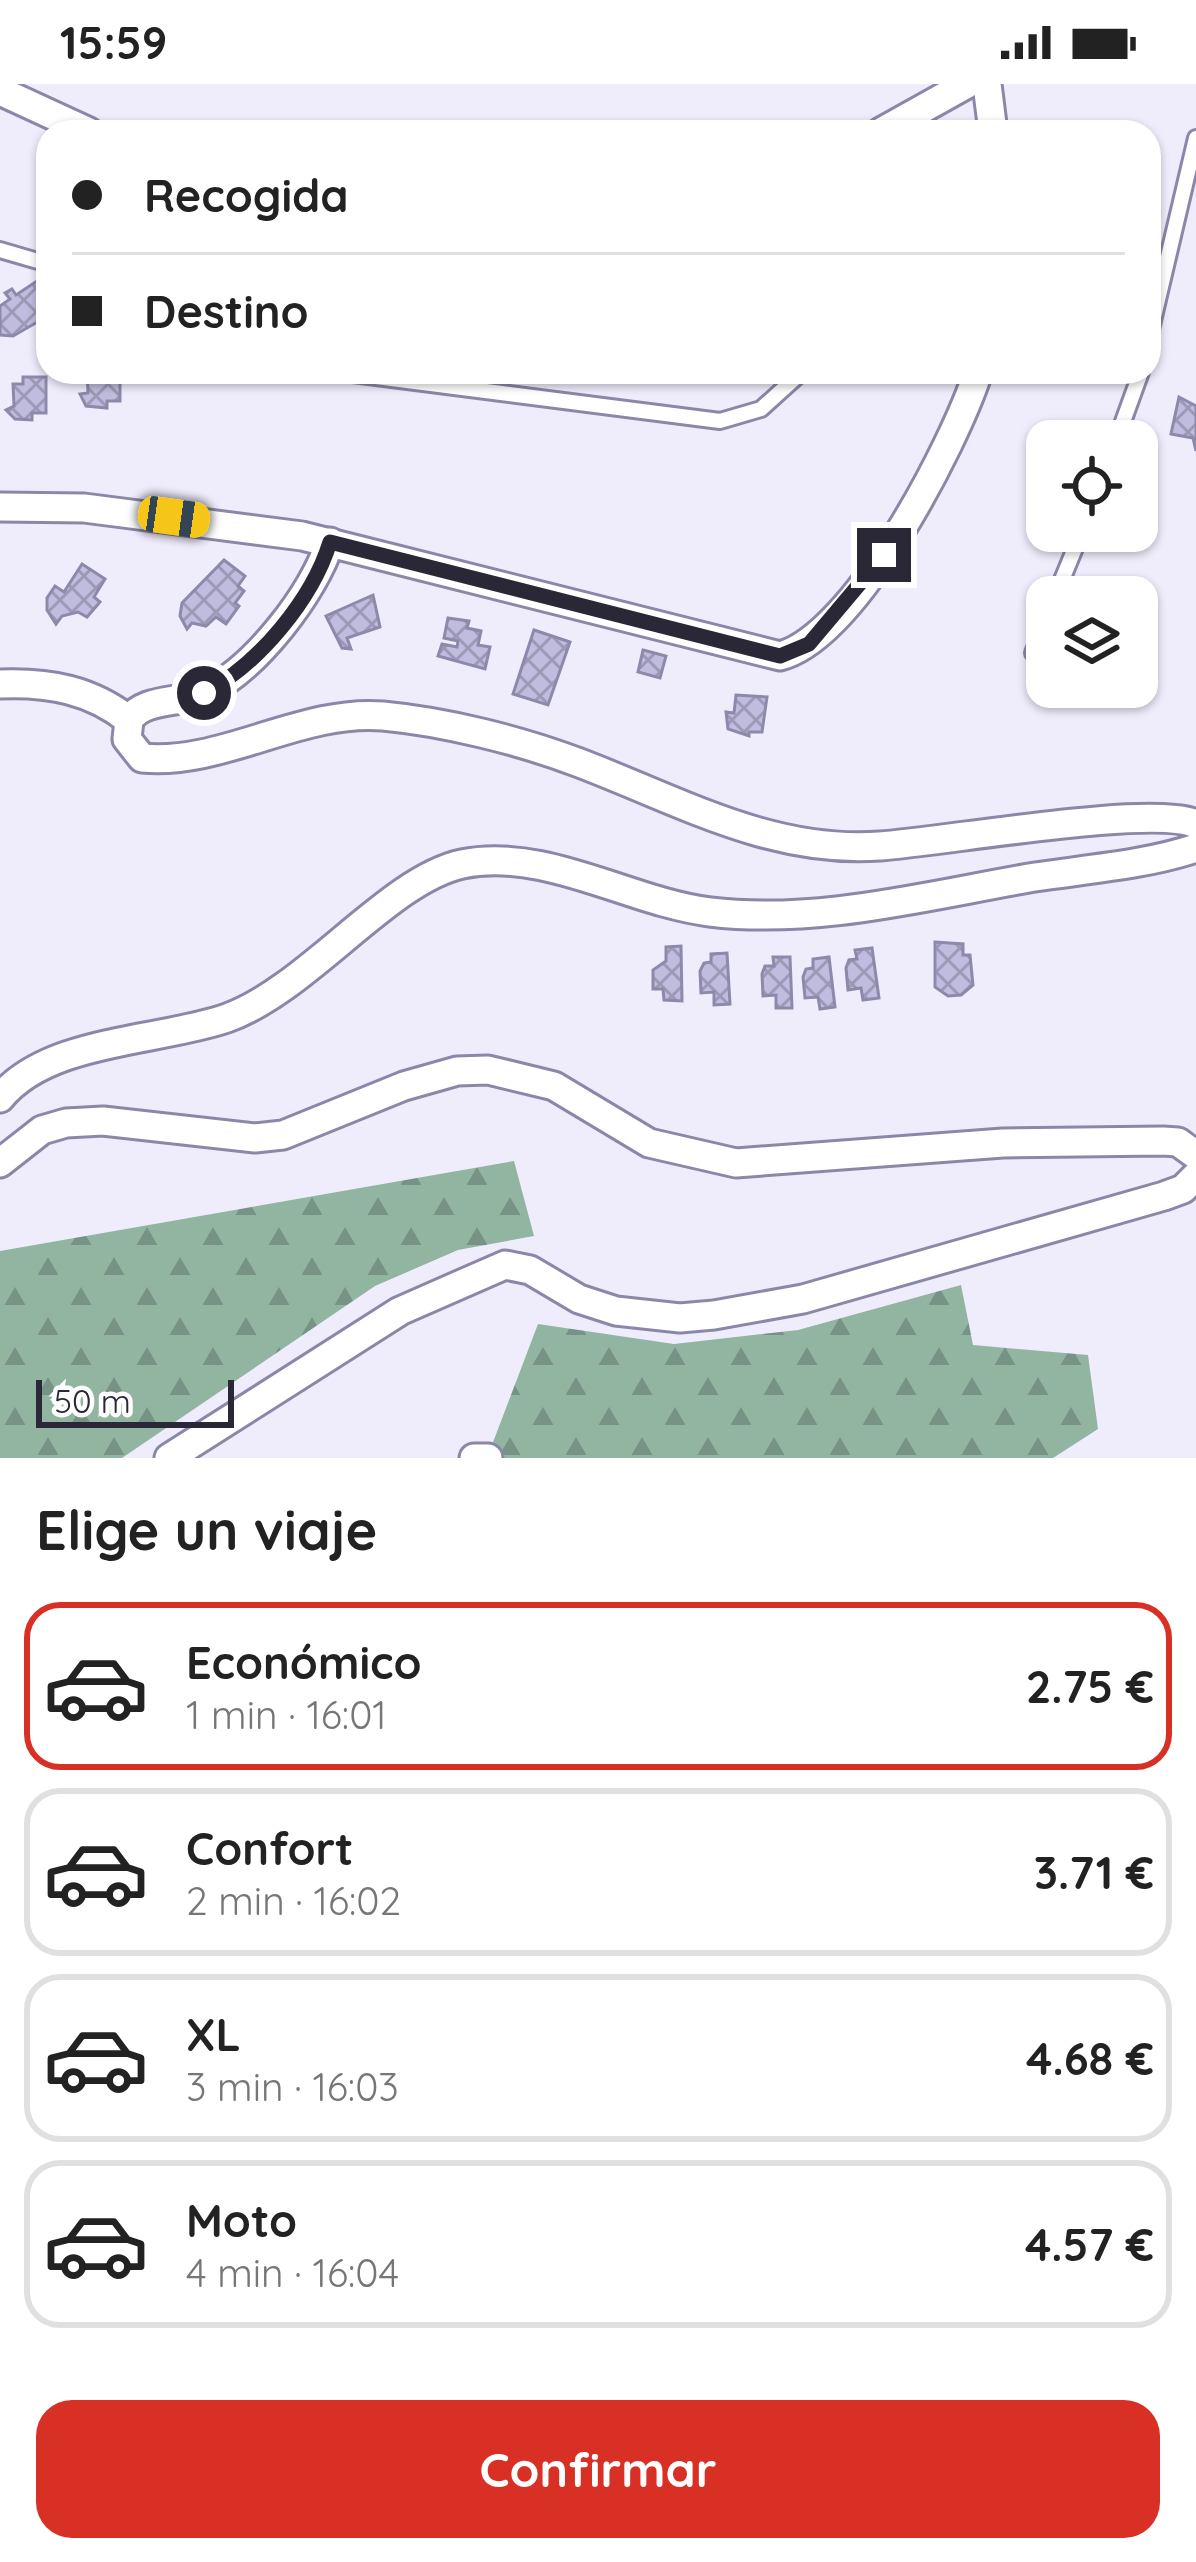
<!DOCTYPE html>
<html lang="es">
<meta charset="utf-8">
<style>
:root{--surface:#fff;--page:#f6f6f6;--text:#222;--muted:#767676;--line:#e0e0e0;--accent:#d93025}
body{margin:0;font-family:Quicksand,sans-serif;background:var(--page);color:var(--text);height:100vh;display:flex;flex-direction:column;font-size:45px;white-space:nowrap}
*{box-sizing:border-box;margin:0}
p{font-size:39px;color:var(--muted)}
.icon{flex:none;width:66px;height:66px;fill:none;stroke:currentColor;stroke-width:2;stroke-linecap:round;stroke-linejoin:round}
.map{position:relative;height:1374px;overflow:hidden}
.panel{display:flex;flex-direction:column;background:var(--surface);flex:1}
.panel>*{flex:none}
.hud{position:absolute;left:36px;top:36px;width:1125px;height:264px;border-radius:36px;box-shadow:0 3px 9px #0004;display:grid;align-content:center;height:264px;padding:0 36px;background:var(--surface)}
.buttons{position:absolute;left:1026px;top:336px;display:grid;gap:24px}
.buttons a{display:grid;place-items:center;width:132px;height:132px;border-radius:24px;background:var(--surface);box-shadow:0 3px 9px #0004;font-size:60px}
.scale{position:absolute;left:36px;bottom:30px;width:198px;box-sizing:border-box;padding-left:12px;border:6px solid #2a2836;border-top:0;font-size:33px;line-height:42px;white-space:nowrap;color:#2a2836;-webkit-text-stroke:9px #fdfdfd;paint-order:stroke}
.end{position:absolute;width:54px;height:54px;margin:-27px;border:15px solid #2a2836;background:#fff;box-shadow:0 0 0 6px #fff}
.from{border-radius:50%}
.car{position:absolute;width:36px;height:72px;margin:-36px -18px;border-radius:15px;box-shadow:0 0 9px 3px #0007;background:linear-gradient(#f5c518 24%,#345 0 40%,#f5c518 0 76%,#345 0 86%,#f5c518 0)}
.hud b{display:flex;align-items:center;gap:42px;height:114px;font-size:45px}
.hud b+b{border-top:3px solid var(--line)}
.hud i{width:30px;height:30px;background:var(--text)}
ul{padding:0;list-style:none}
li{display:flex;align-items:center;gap:36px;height:168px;margin:0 24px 18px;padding:0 12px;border:6px solid var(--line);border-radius:36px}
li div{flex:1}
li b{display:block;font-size:45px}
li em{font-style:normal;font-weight:800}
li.on{border-color:var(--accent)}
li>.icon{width:108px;height:108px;stroke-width:1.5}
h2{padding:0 36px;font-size:54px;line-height:144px}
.cta{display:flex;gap:24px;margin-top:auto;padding:24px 36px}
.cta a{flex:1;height:138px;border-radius:36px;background:var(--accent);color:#fff;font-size:48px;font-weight:800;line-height:138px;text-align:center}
.status{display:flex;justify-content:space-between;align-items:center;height:84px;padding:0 60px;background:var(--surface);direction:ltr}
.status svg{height:33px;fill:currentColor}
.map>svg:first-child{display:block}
.forest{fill:url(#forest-firs)}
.building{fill:url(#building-cross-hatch);stroke:#8d89aa;stroke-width:3}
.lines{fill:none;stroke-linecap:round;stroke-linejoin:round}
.lane-casing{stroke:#8b87a9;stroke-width:20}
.street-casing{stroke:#8b87a9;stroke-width:33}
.lane{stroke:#fff;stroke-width:14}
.street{stroke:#fff;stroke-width:27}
.route{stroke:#2a2836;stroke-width:15}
</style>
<div class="status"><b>15:59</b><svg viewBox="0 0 49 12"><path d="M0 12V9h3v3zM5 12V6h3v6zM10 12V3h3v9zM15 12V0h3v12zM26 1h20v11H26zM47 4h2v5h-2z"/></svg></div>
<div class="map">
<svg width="1196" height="1374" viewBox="0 0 1196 1374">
<defs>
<pattern id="forest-firs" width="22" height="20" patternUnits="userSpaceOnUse" patternTransform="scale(3)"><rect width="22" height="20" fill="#92b5a2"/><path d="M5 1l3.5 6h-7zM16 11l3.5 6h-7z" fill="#779385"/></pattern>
<pattern id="building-cross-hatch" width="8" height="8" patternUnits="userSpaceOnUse" patternTransform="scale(3)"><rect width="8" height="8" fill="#c0bcdf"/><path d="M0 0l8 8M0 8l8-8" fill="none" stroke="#9c99b6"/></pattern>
</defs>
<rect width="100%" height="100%" fill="#efedfc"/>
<g class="forest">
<polygon points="514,1077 534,1152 458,1166 375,1202 122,1374 0,1374 0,1167"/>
<polygon points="961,1201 973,1261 1088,1271 1098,1345 1053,1374 487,1374 538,1240 674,1260 798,1246"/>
</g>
<g class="building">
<polygon points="37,197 48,213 48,232 13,252 0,251 0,222 10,215 5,209 12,205 16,211"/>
<polygon points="87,288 120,288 120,317 107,317 107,324 86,322 80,310 88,309"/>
<polygon points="23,293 46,293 46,329 32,329 32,336 15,335 6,326 14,322 13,300 23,300"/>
<polygon points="1179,313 1196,322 1196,367 1193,354 1171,350"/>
<polygon points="224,476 245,492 238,502 244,507 235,519 239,522 226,540 216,533 206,542 192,539 187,545 180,532 182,519"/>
<polygon points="82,480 105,495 94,513 100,518 87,533 78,528 62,532 56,540 47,526 47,514 55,502 64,508"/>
<polygon points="373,511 380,543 347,554 351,565 342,564 326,532"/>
<polygon points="448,534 469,537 467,544 481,547 478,561 490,563 485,585 438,572 442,560 457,563 458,557 444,554"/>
<polygon points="534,546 570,558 548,621 513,610"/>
<polygon points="643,566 666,572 660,594 638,588"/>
<polygon points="736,611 767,613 762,648 749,648 749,652 728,645 726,628 734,629"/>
<polygon points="935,858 963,860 963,871 970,871 973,901 961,911 948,912 935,903"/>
<polygon points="681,862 682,917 664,916 663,905 653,905 653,886 666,877 666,863"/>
<polygon points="872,864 879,914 863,916 861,904 848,906 846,884 849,876 857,875 855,866"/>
<polygon points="727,869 730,920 714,921 714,908 701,909 700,887 704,879 711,878 711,870"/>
<polygon points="773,873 790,873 792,924 776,924 776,911 763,912 762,890 765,882 774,882"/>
<polygon points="829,873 835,923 820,925 818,913 805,914 803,893 806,885 813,884 813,875"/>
</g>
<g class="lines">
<defs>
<g id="lane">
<polyline points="0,166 48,180"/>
<polyline points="1149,254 1196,54"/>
<polyline points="337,288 720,337 761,325 802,288"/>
<polyline points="1116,357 1141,288"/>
<polyline points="1055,513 1082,447"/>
<polyline points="1033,569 1047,534"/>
</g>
<g id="street">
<polyline points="987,0 993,48"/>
<polyline points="0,7 89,48"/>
<polyline points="881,48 967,0"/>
<path d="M0,423l84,1 218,28 478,120c75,-19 175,-212 198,-284"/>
<path d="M0,600c49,-2 91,6 129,36l-2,19 15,19c80,8 159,-49 241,-42 63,6 135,24 194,46 101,38 193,92 303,84 61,-4 273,-42 316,-22"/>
<path d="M129,636c15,-23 52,-16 77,-28 49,-23 108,-99 124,-150"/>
<path d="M0,1014c48,-59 158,-56 227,-80 81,-29 161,-138 235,-154 84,-17 167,38 248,48 108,13 219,-17 325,-35 53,-8 110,-12 161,-29"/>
<polyline points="0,1079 42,1046 66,1039 103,1037 255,1054 283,1051 404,1002 457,987 488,986 554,1002 649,1059 736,1079 1003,1059 1163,1057 1178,1058 1196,1071"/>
<polyline points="169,1374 400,1227 505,1181 530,1186 579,1215 616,1227 680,1234 714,1231 803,1215 1164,1112 1183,1105 1196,1092"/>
<polyline points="474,1374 488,1374"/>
</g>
</defs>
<use href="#lane" class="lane-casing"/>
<use href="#street" class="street-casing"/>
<use href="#lane" class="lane"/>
<use href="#street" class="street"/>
</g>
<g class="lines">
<path class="route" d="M204,609c54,-28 108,-93 126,-151l450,114 29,-12 75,-89"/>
</g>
</svg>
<div class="buttons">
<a><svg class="icon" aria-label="locate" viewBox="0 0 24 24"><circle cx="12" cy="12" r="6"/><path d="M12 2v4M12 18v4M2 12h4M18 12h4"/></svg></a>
<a><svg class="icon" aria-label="layers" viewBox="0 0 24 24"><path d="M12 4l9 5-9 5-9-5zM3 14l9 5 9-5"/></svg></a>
</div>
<div class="scale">50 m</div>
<i class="end from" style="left:204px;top:609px"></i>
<i class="end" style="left:884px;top:471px"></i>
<i class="car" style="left:174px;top:433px;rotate:98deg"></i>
<div class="hud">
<b><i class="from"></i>Recogida</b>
<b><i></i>Destino</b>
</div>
</div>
<section class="panel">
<h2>Elige un viaje</h2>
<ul>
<li class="on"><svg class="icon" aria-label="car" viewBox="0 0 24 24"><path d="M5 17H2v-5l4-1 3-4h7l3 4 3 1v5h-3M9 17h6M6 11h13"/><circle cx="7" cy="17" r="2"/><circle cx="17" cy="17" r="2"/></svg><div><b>Económico</b><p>1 min · 16:01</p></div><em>2.75 €</em></li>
<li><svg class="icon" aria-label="car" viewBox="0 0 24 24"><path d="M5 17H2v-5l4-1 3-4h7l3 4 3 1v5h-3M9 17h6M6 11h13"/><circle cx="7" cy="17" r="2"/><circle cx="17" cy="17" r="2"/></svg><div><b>Confort</b><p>2 min · 16:02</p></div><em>3.71 €</em></li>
<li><svg class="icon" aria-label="car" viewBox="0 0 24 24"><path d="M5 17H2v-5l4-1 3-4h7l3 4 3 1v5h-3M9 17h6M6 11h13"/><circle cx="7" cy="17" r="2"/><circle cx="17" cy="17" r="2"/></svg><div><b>XL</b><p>3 min · 16:03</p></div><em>4.68 €</em></li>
<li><svg class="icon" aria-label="car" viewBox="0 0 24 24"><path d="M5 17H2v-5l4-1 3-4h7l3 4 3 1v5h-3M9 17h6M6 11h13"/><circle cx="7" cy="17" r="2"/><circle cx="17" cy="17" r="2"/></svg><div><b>Moto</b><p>4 min · 16:04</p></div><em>4.57 €</em></li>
</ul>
<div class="cta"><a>Confirmar</a></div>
</section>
